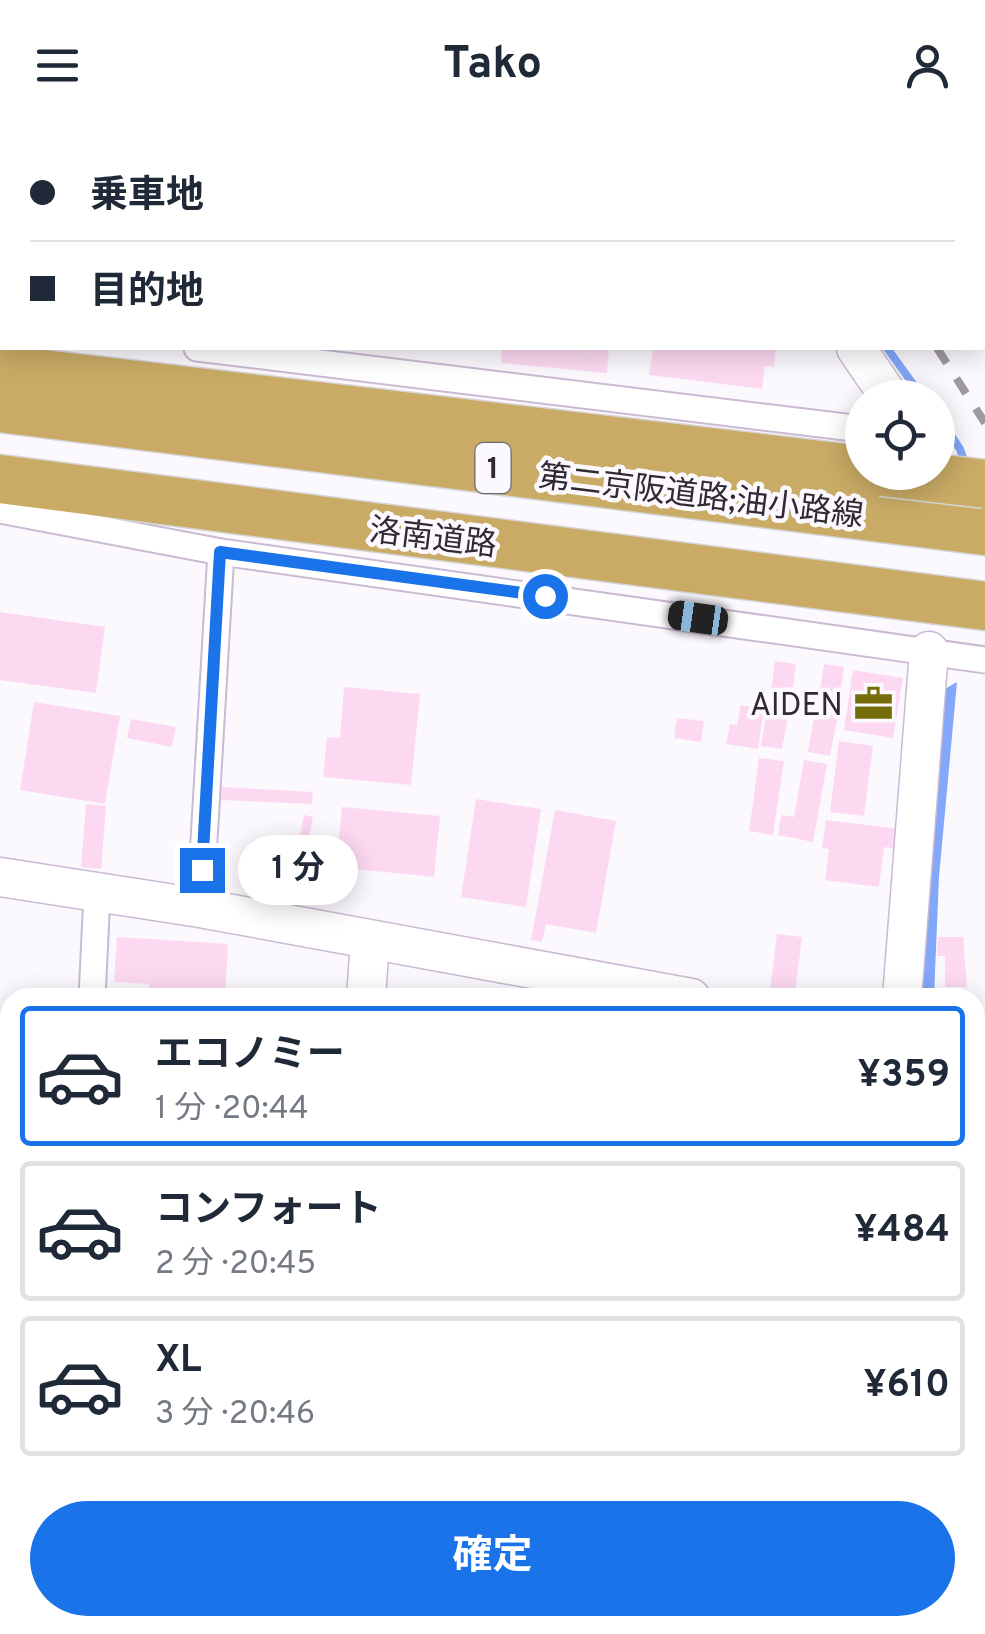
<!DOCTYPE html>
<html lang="ja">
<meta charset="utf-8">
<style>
:root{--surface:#fff;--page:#f6f6f7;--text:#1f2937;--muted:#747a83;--line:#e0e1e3;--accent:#1a73e8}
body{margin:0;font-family:Overpass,"Noto Sans JP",sans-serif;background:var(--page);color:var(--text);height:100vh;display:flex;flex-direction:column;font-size:38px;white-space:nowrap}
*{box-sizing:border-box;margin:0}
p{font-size:32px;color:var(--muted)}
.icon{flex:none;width:55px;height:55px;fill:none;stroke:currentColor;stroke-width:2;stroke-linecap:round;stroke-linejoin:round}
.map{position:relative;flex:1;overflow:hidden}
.details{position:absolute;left:0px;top:858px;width:985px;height:648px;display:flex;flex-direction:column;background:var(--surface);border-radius:30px 30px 0 0;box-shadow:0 5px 25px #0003}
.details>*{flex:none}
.top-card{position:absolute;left:0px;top:0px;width:985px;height:220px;box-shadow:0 5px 25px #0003;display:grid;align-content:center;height:220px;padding:0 30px;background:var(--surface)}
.tools{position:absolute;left:845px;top:250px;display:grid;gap:20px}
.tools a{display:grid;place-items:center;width:110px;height:110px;border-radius:50%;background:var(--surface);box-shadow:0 5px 25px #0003;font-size:50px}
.end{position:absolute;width:45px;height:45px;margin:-22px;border:12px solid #1a73e8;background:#fff;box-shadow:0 0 0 5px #fff}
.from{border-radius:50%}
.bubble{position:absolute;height:70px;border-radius:35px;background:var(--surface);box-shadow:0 5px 25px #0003;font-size:32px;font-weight:700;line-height:70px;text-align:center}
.car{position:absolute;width:30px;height:60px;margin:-30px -15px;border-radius:12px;box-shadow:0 0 8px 2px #0007;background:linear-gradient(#222 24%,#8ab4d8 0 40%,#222 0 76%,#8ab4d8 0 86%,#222 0)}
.top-card b{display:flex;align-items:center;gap:35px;height:95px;font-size:38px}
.top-card b+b{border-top:2px solid var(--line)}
.top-card i{width:25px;height:25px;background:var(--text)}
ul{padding:18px 0 0;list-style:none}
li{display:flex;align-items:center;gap:30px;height:140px;margin:0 20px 15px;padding:0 10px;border:5px solid var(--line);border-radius:10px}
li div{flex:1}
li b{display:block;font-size:38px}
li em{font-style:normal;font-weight:700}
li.active{border-color:var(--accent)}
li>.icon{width:90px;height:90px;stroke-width:1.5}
.primary-button{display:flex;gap:20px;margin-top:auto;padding:20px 30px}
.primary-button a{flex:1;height:115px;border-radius:60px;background:var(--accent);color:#fff;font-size:40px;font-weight:700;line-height:115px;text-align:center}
header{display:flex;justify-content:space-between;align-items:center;height:130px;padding:0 30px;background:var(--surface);font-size:45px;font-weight:700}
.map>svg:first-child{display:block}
.water{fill:#83a8f9}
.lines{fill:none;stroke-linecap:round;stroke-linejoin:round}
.stream{stroke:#83a8f9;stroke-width:8}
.building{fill:#fcd9f1}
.lane-casing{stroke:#cabad3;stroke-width:16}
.street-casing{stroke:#cabad3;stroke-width:29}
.secondary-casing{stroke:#cabad3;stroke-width:41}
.highway-casing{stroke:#d6d4d6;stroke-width:51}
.lane{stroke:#fff;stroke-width:12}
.street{stroke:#fff;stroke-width:25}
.secondary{stroke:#fff;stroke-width:38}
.highway{stroke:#c9ab65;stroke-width:48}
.rail{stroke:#9e99a0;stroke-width:8;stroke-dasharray:18 18;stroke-linecap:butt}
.highway-bridge-casing{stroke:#d6d4d6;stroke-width:51;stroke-linecap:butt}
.highway-bridge{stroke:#c9ab65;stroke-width:48}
.route{stroke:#1a73e8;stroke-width:12}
.labels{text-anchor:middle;stroke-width:9;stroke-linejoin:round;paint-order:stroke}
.shield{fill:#fcf9fe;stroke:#6e6871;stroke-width:2.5}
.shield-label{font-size:30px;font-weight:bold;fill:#312a34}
.street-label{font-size:32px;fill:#312a34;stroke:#fcf9fe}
.poi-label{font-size:32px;fill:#312a34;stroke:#fcf9fe;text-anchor:end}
</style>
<header><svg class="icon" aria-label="menu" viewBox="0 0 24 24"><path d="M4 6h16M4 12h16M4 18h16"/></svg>Tako<svg class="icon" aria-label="person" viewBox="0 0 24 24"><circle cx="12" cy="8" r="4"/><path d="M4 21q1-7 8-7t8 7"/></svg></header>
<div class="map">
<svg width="985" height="1504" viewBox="0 0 985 1504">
<rect width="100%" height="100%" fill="#fcf9fe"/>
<polygon class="water" points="957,552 939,747 934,867 919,868 943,560"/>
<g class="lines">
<g class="stream">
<polyline points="742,0 744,2"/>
<polyline points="887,218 923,268"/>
<polyline points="938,286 960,319 965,333"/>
<polyline points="0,1392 10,1393"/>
</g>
</g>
<g class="building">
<polygon points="502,218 586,218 586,230 587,218 609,218 607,243 501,233"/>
<polygon points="653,218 776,218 774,237 765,236 762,259 649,245"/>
<polygon points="0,482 105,497 96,563 0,550"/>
<polygon points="775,531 796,534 791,571 770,568"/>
<polygon points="824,534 844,537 838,577 818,574"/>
<polygon points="853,540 903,548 893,608 844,600"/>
<polygon points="344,557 420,564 411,655 323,647 327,607 340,608"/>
<polygon points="34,572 120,586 105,674 20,660"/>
<polygon points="741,575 764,579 758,619 726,614 730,594 737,595"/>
<polygon points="767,578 789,581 782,619 761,616"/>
<polygon points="815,581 838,585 830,626 808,622"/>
<polygon points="677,588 704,591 701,612 674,608"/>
<polygon points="131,589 176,597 172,617 127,608"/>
<polygon points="839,611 873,616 864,686 830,682"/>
<polygon points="759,628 784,631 773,705 749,701"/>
<polygon points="804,630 827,634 813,712 778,705 781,685 794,687"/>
<polygon points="222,657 313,662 312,674 221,670"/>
<polygon points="476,669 541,679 526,777 461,767"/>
<polygon points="86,674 106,676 101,739 81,737"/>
<polygon points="342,677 440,686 434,747 336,737"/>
<polygon points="555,680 616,691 596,803 546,794 542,812 531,810"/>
<polygon points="304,685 313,687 295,778 286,777"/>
<polygon points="826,690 900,699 897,719 884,717 879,757 825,750 829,719 822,718"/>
<polygon points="777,804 802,807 795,863 770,860"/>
<polygon points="117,807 228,814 225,868 148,868 149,854 114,852"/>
<polygon points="938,807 963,807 967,857 945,857 945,826 937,826"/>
<polygon points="975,923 983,928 984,1015 975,1014"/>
<polygon points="0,954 10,955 10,1113 0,1112"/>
<polygon points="0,1189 10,1190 10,1228 0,1228"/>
<polygon points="975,1324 985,1324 985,1504 888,1504 889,1495 975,1495"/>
<polygon points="0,1441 10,1442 10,1495 19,1495 18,1504 0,1504"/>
<polygon points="113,1495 192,1495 191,1504 112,1504"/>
<polygon points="283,1495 312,1495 311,1504 282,1504"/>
<polygon points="498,1495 529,1495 528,1504 497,1504"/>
<polygon points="599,1495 632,1495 631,1504 598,1504"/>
</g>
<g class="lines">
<defs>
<g id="lane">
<polyline points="975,1063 985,1054"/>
<polyline points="975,1127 985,1128"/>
<polyline points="975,1202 985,1202"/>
</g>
<g id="street">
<polyline points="197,218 862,299"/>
<polyline points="0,380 221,422 985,530"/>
<polyline points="200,778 221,422"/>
<polyline points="92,868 97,764"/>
<polyline points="975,1229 985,1230"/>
<polyline points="0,1420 10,1420"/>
<polyline points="60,1504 61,1495"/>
<polyline points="329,1504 329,1495"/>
</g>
<g id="secondary">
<polyline points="714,0 716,2"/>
<polyline points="113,2 113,0"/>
<polyline points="856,218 890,268"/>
<polyline points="0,747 200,778 691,868"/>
<polyline points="366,868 370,811"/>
<polyline points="902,868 929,521"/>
<polyline points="975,908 985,908"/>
<polyline points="824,1504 825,1495"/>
</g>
<g id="highway">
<polyline points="0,239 862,340"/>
<polyline points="0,278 985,401"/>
<polyline points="0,349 985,476"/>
</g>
</defs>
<use href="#lane" class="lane-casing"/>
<use href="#street" class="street-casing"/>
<use href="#secondary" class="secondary-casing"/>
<use href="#highway" class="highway-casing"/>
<use href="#lane" class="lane"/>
<use href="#street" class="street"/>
<use href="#secondary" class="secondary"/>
<use href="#highway" class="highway"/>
<g class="rail">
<polyline points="797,0 798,2"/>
<polyline points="937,218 985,293"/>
</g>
<defs>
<polyline id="highway-bridge" points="882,342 985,354"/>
</defs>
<use href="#highway-bridge" class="highway-bridge-casing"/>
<use href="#highway-bridge" class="highway-bridge"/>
</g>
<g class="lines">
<polyline class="route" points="202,740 220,422 545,466"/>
</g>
<defs>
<symbol id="office-bare" viewBox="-9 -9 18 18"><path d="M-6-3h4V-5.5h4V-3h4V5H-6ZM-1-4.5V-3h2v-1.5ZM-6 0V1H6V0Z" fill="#746d0a" stroke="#fcf9fe" stroke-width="2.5" paint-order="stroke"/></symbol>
</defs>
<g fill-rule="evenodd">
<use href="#office-bare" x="846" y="546" width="55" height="55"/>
</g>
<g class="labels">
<rect class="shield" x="475.5" y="313" width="35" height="50" rx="8"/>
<g class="shield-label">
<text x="493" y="348">1</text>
</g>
<g class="street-label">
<text transform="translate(701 365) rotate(7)" y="11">第二京阪道路;油小路線</text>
<text transform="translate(433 407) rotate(7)" y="11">洛南道路</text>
</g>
<g class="poi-label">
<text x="843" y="585">AIDEN</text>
</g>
</g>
</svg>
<div class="tools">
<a><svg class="icon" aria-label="locate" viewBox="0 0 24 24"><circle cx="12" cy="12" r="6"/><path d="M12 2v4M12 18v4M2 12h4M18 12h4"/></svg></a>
</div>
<i class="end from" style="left:545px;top:466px"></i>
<i class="end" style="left:202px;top:740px"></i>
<div class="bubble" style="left:238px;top:705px;width:120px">1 分</div>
<i class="car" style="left:698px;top:488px;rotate:278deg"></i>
<div class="top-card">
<b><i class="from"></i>乗車地</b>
<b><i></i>目的地</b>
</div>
<section class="details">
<ul>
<li class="active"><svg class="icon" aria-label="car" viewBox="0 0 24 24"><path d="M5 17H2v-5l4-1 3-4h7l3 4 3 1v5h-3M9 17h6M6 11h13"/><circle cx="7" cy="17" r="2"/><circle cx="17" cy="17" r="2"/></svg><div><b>エコノミー</b><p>1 分 · 20:44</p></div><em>¥359</em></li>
<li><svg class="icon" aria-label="car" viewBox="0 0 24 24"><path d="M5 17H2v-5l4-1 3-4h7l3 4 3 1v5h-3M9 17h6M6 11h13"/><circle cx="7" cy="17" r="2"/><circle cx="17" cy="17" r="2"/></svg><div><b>コンフォート</b><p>2 分 · 20:45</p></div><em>¥484</em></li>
<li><svg class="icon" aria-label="car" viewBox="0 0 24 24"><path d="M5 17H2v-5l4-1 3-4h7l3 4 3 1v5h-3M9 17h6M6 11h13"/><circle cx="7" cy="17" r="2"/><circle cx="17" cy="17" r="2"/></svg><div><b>XL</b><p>3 分 · 20:46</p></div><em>¥610</em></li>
</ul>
<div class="primary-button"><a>確定</a></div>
</section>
</div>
